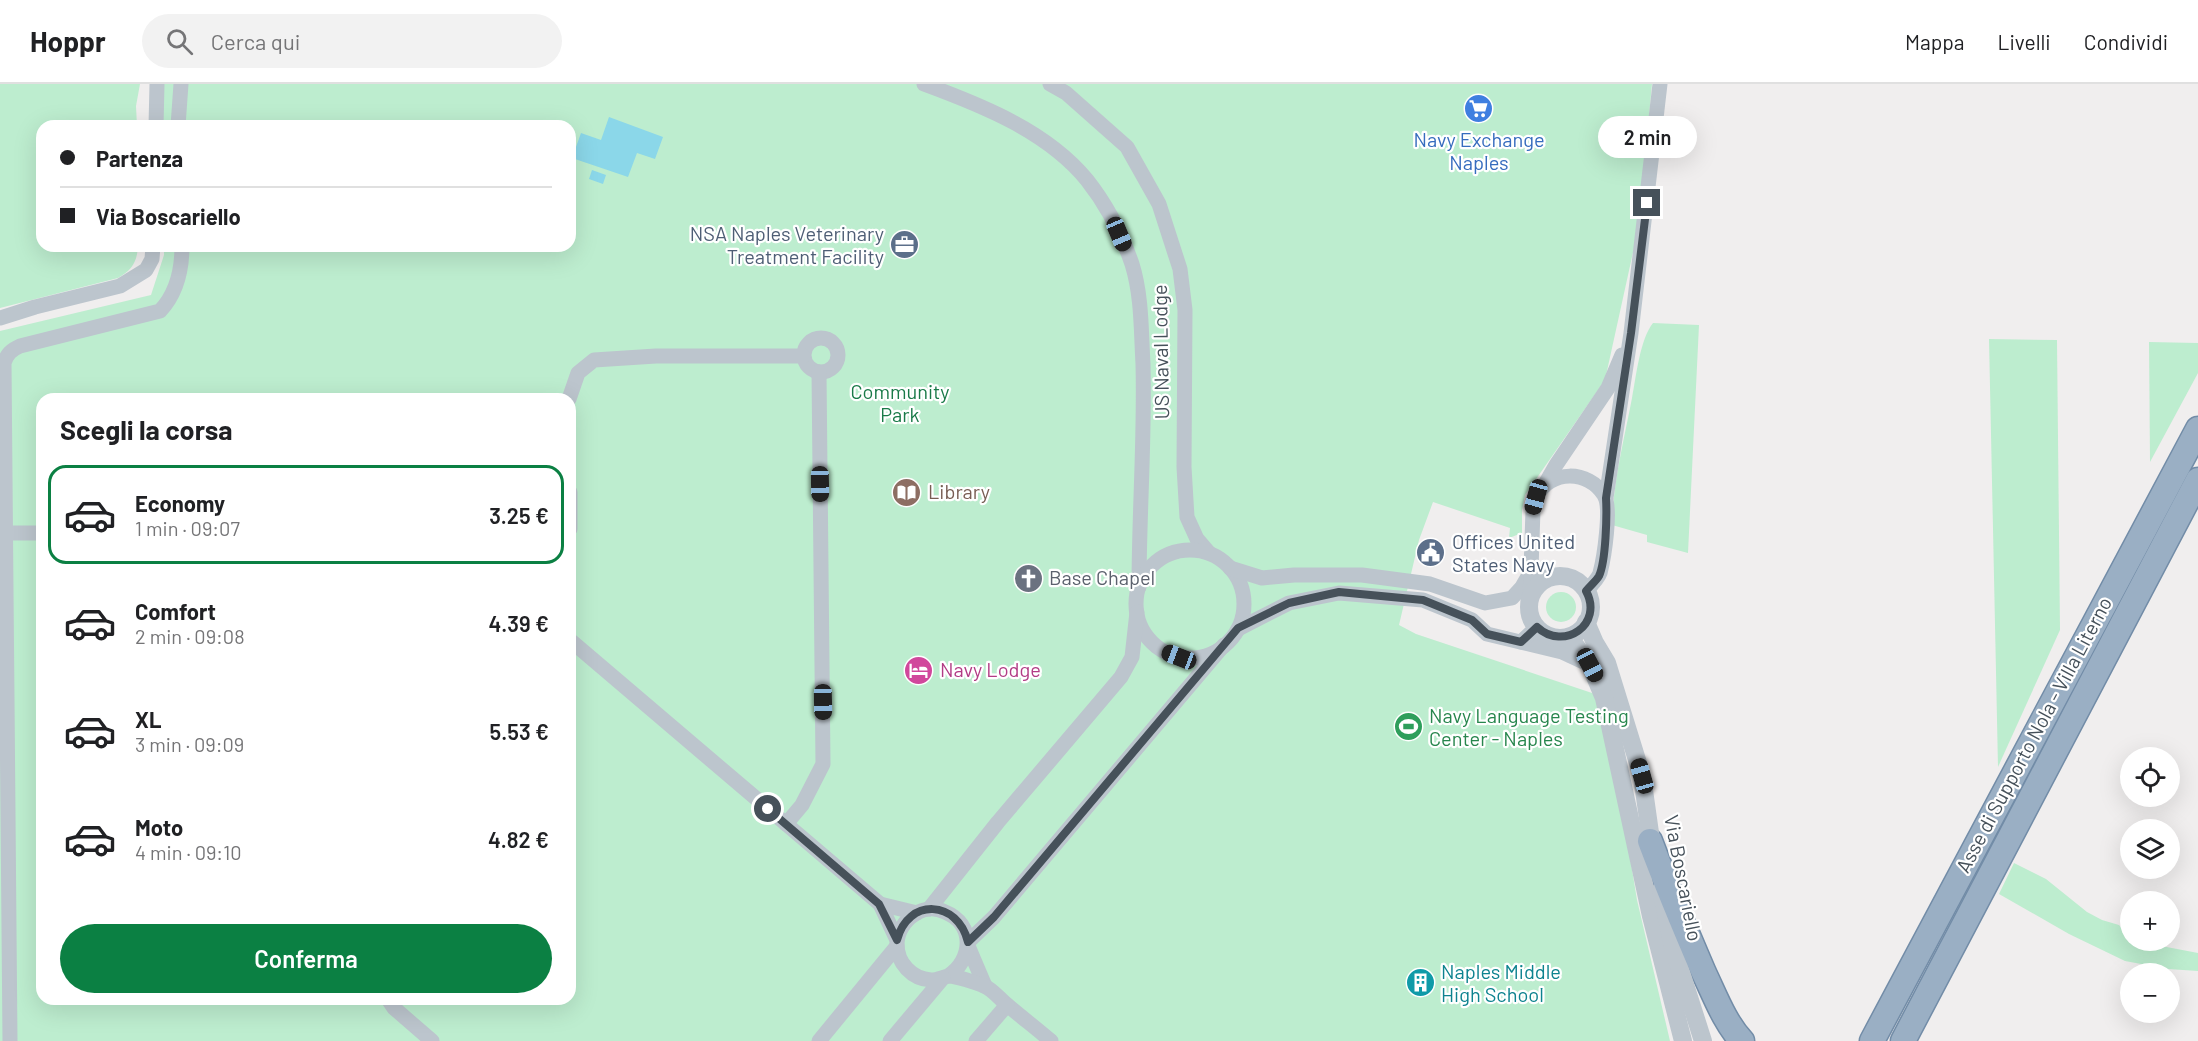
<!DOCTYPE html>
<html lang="it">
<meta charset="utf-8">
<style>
:root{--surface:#fff;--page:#f2f2f2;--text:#202124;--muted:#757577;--line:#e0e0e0;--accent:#0b8043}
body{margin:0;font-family:Barlow,sans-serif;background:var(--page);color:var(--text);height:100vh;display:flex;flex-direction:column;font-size:22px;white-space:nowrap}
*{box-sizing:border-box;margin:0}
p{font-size:20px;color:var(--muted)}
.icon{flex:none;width:33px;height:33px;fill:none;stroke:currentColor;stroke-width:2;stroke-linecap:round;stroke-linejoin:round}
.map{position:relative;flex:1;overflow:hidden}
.side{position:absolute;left:36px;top:309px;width:540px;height:612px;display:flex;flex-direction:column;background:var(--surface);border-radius:18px;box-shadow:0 6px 24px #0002}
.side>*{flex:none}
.guide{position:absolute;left:36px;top:36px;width:540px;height:132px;border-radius:18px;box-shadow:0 6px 24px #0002;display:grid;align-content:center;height:132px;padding:0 24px;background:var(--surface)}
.controls{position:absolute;left:2120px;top:663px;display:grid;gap:12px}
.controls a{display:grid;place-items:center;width:60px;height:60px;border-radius:50%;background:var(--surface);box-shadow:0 6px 24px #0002;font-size:30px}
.end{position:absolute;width:27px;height:27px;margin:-14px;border:8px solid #46515a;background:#fff;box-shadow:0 0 0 3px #fff}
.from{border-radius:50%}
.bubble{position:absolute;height:42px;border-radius:21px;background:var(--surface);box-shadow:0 6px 24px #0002;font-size:20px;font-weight:600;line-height:42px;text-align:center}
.car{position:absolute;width:18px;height:36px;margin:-18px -9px;border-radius:8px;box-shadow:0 0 4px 2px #0007;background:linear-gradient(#222 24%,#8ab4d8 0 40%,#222 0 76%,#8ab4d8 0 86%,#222 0)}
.guide b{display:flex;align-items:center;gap:21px;height:57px;font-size:22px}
.guide b+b{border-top:2px solid var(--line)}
.guide i{width:15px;height:15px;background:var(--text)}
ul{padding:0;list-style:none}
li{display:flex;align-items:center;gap:18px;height:99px;margin:0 12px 9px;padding:0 12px;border:3px solid transparent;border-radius:18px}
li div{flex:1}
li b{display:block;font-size:22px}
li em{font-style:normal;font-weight:600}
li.current{border-color:var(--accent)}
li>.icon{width:54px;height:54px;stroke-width:1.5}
h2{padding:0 24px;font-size:27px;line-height:72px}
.action{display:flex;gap:12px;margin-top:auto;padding:12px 24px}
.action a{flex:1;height:69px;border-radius:36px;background:var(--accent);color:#fff;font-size:24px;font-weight:600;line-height:69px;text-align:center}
header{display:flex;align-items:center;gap:36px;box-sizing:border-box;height:84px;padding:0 30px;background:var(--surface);border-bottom:2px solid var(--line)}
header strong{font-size:28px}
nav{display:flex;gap:33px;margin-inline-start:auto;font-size:21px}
.search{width:420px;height:54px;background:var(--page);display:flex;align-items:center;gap:15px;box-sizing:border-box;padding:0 21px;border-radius:33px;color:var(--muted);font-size:22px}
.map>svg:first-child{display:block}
.green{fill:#bdedcf;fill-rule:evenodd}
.water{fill:#8bd7e9}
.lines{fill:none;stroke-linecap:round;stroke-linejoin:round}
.trunk-casing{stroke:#728ca7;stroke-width:27}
.minor{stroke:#bcc5cd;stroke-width:15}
.tertiary{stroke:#bcc5cd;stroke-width:18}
.trunk{stroke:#9aafc4;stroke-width:24}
.route{stroke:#46515a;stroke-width:8}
.labels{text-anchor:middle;stroke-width:4.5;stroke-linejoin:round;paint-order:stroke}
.shop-label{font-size:20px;fill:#366cbe;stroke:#fff}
.service-label{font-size:20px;fill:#4e5e75;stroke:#fff;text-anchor:end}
.street-label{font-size:20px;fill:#46515a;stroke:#fff}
.park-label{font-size:20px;fill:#197a48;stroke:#fff}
.education-label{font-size:20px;fill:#785e54;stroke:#fff;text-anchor:start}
.worship-label{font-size:20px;fill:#5b616d;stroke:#fff;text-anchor:start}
.hotel-label{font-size:20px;fill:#b23c85;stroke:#fff;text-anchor:start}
.leisure-label{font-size:20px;fill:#27864d;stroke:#fff;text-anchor:start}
.culture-label{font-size:20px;fill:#0d838f;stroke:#fff;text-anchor:start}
</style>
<header>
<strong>Hoppr</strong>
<div class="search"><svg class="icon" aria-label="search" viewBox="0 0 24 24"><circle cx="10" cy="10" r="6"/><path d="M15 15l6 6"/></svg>Cerca qui</div>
<nav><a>Mappa</a><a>Livelli</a><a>Condividi</a></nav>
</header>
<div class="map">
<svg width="2198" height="957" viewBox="0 0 2198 957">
<rect width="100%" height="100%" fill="#f0eeee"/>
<g class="green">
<path d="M0,0h140l-4,22 1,20h-95v120h96c-1,16 -6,24 -20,32l-118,30z"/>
<path d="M163,0h1489l-13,141 -34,155 -80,115 -3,15v23l-13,5 1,-10 -77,-26 -14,38 -20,85 17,9 179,60 26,108 16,98 33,141h-1670v-710l151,-36 13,-40v-9h406v-120h-409zM42,315h528v600h-528z"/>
<path d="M1653,239l46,2 -11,228 -41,-11v-7l-35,-10c1,-43 12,-85 20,-127 4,-21 8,-59 21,-75z"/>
<polygon points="1989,255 2057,256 2060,546 1998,683"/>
<polygon points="2149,258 2198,259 2198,289 2150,378"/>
<circle cx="1561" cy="523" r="15"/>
<polygon points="2014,779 2046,795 2087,828 2102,836 2119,841 2130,853 2130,856 2198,869 2198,887 2168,885 2125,877 2069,850 1999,810"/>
</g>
<g class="water">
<polygon points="609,33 663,53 655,75 637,69 628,93 572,74 581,49 601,56"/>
<polygon points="592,86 606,91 603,100 589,95"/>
</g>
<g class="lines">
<defs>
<g id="trunk">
<path d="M1650,757c17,45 35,88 54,132 11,23 21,50 38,68"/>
<polyline points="1872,957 2198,345"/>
<polyline points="1903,957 2198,396"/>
</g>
</defs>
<use href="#trunk" class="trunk-casing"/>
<g class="minor">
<path d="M924,0c57,21 123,47 163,96 19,24 35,55 45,84 10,32 9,67 11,100 2,74 -4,149 -4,223"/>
<polyline points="1050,0 1066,9 1127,63 1159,120 1180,185 1185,226 1184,383 1187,433 1197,455 1209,469"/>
<polyline points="156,42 157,0"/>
<polyline points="178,42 181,0"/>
<polyline points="0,234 35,223 120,202 146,186 152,175 153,162"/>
<circle cx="821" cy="271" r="17"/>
<polyline points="569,315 578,289 594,276 656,272 803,272"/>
<polyline points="1544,402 1556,381 1608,304 1622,271"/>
<polyline points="570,408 570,445"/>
<polyline points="1606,414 1631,249 1660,0"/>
<polyline points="6,449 42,449"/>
<circle cx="1190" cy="520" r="54"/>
<polyline points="1230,484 1262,494 1294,491 1362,491 1430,500 1485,519 1512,514 1522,503 1530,489"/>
<path d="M1530,515l3,-89c1,-4 1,-9 3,-13 14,-28 53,-27 68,-2 8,12 0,63 -4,78 -2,6 -9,13 -14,18"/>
<polyline points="1238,545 1289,519 1339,509 1423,516 1472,536 1487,550 1562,568 1590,581"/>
<polyline points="570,556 880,820 897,856"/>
<polyline points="1521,558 1537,543"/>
<polyline points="786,740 802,721 823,680 819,288"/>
<polyline points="880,820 917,829"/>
<polyline points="929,825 998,738 1121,593 1132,573 1137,528"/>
<polyline points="968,858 994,833 1224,561"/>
<polyline points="968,862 985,902"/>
<path d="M948,892c25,-16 27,-52 -3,-64 -10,-5 -21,-4 -30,2 -10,6 -18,18 -18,30 0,19 15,35 34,36 6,0 12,-3 18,-4 6,0 29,7 35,10 8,3 15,12 21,17 15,13 31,25 46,38"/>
<polyline points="388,915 394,924 432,957"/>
<path d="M10,957l-6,-678c3,-9 7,-13 16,-17l140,-35c17,-18 22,-41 22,-65"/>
<polyline points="819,957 897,862"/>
<polyline points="890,957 943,894"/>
<polyline points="976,957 1007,921"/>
</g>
<g class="tertiary">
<circle cx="1560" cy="523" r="31"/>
<polyline points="1586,538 1595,559 1607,579 1642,692 1653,770"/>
<polyline points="1569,553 1590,581 1604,614 1651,832 1683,957"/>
<polyline points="1661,806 1673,863 1703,957"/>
</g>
<use href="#trunk" class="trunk"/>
</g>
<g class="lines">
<path class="route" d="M768,725l111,95 18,36c11,-43 61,-40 71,2l26,-25 244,-289 51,-25 50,-11 84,8 49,20 15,14 34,8 16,-15c27,25 67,-3 49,-36 4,-5 10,-10 13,-15 7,-15 8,-61 7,-78l25,-165 16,-130"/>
</g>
<defs>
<symbol id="supermarket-disc" viewBox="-11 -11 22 22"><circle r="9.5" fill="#3f7fe0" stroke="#fff"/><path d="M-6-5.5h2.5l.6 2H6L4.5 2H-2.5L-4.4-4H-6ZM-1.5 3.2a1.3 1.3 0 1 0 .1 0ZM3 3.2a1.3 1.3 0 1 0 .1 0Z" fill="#fff"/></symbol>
<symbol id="office-disc" viewBox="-11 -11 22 22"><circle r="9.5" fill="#5c6f8a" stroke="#fff"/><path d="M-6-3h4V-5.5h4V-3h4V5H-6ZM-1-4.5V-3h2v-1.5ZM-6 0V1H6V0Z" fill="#fff"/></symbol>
<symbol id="library-disc" viewBox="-11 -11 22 22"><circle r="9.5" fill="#8d6e63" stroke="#fff"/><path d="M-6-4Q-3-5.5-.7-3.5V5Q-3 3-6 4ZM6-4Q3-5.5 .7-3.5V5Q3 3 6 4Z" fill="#fff"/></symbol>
<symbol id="civic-disc" viewBox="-11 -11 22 22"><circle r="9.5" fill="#5c6f8a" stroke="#fff"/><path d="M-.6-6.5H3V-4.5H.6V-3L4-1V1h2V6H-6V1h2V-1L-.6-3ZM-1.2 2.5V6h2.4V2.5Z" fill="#fff"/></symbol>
<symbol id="church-disc" viewBox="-11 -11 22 22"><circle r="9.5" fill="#6b7280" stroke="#fff"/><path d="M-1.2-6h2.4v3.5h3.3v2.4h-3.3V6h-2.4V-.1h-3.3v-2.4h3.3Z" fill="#fff"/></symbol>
<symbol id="hotel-disc" viewBox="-11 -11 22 22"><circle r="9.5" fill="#d1479c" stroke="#fff"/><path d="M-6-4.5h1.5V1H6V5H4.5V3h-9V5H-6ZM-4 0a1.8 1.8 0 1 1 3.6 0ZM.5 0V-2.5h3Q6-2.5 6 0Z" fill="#fff"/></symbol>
<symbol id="stadium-disc" viewBox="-11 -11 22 22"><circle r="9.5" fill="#2e9e5b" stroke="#fff"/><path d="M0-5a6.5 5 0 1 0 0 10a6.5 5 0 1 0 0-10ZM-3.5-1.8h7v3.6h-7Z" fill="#fff"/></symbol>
<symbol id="building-disc" viewBox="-11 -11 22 22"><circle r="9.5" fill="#0f9aa8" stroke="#fff"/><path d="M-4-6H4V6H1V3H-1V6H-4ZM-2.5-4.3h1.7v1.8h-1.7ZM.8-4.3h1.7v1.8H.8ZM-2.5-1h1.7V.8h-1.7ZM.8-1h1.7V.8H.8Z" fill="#fff"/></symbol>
</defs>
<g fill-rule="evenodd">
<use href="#supermarket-disc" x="1462" y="8" width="33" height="33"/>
<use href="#office-disc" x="888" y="144" width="33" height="33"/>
<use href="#library-disc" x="890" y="392" width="33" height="33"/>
<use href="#civic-disc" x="1414" y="452" width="33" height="33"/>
<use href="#church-disc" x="1012" y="478" width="33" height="33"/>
<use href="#hotel-disc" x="902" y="570" width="33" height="33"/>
<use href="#stadium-disc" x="1392" y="626" width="33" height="33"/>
<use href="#building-disc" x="1404" y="882" width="33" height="33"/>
</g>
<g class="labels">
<g class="shop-label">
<text x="1479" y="63">Navy Exchange<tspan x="1479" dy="23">Naples</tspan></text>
</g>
<g class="service-label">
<text x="884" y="157">NSA Naples Veterinary<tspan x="884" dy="23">Treatment Facility</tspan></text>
<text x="1452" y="465" text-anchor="start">Offices United<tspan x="1452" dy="23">States Navy</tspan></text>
</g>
<g class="street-label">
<text transform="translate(1161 268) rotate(-91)" y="7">US Naval Lodge</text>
<text transform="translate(2034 651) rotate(-62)" y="7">Asse di Supporto Nola - Villa Literno</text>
<text transform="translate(1683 794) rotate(79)" y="7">Via Boscariello</text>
</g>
<g class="park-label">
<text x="900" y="315">Community<tspan x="900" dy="23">Park</tspan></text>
</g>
<g class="education-label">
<text x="928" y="415">Library</text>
</g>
<g class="worship-label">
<text x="1049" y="501">Base Chapel</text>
</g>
<g class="hotel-label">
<text x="940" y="593">Navy Lodge</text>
</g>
<g class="leisure-label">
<text x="1429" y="639">Navy Language Testing<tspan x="1429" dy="23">Center - Naples</tspan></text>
</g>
<g class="culture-label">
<text x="1441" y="895">Naples Middle<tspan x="1441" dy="23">High School</tspan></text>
</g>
</g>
</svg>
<div class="controls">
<a><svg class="icon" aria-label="locate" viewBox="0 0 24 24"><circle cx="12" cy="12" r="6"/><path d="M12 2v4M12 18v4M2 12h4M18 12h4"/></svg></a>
<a><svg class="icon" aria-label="layers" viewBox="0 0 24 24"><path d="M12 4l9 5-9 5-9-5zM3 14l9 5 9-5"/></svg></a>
<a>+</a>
<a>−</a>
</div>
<i class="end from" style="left:768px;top:725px"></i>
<i class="end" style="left:1647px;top:119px"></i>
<div class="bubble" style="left:1598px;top:32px;width:99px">2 min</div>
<i class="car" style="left:1119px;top:150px;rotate:157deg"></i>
<i class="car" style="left:820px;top:400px;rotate:179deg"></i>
<i class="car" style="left:1536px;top:413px;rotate:195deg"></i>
<i class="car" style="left:1179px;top:573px;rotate:291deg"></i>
<i class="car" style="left:1590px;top:581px;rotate:152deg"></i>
<i class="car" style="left:823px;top:618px;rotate:179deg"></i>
<i class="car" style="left:1642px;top:692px;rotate:344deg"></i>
<div class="guide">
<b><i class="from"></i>Partenza</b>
<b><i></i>Via Boscariello</b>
</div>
<section class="side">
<h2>Scegli la corsa</h2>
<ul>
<li class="current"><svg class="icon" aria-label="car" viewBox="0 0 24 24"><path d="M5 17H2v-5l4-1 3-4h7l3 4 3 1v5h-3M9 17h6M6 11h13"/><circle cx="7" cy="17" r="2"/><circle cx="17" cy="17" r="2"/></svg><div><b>Economy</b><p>1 min · 09:07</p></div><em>3.25 €</em></li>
<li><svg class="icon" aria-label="car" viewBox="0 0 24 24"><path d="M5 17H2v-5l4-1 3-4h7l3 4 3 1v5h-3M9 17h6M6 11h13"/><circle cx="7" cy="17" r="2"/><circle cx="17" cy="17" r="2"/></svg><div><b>Comfort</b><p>2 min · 09:08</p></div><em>4.39 €</em></li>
<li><svg class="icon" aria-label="car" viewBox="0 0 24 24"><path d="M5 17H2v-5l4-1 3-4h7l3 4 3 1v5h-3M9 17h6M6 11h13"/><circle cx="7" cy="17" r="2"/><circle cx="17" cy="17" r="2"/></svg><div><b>XL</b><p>3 min · 09:09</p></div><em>5.53 €</em></li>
<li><svg class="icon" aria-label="car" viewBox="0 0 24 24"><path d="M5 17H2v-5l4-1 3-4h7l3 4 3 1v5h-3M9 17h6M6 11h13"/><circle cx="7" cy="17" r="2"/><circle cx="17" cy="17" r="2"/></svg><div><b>Moto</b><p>4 min · 09:10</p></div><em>4.82 €</em></li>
</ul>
<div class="action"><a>Conferma</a></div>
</section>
</div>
